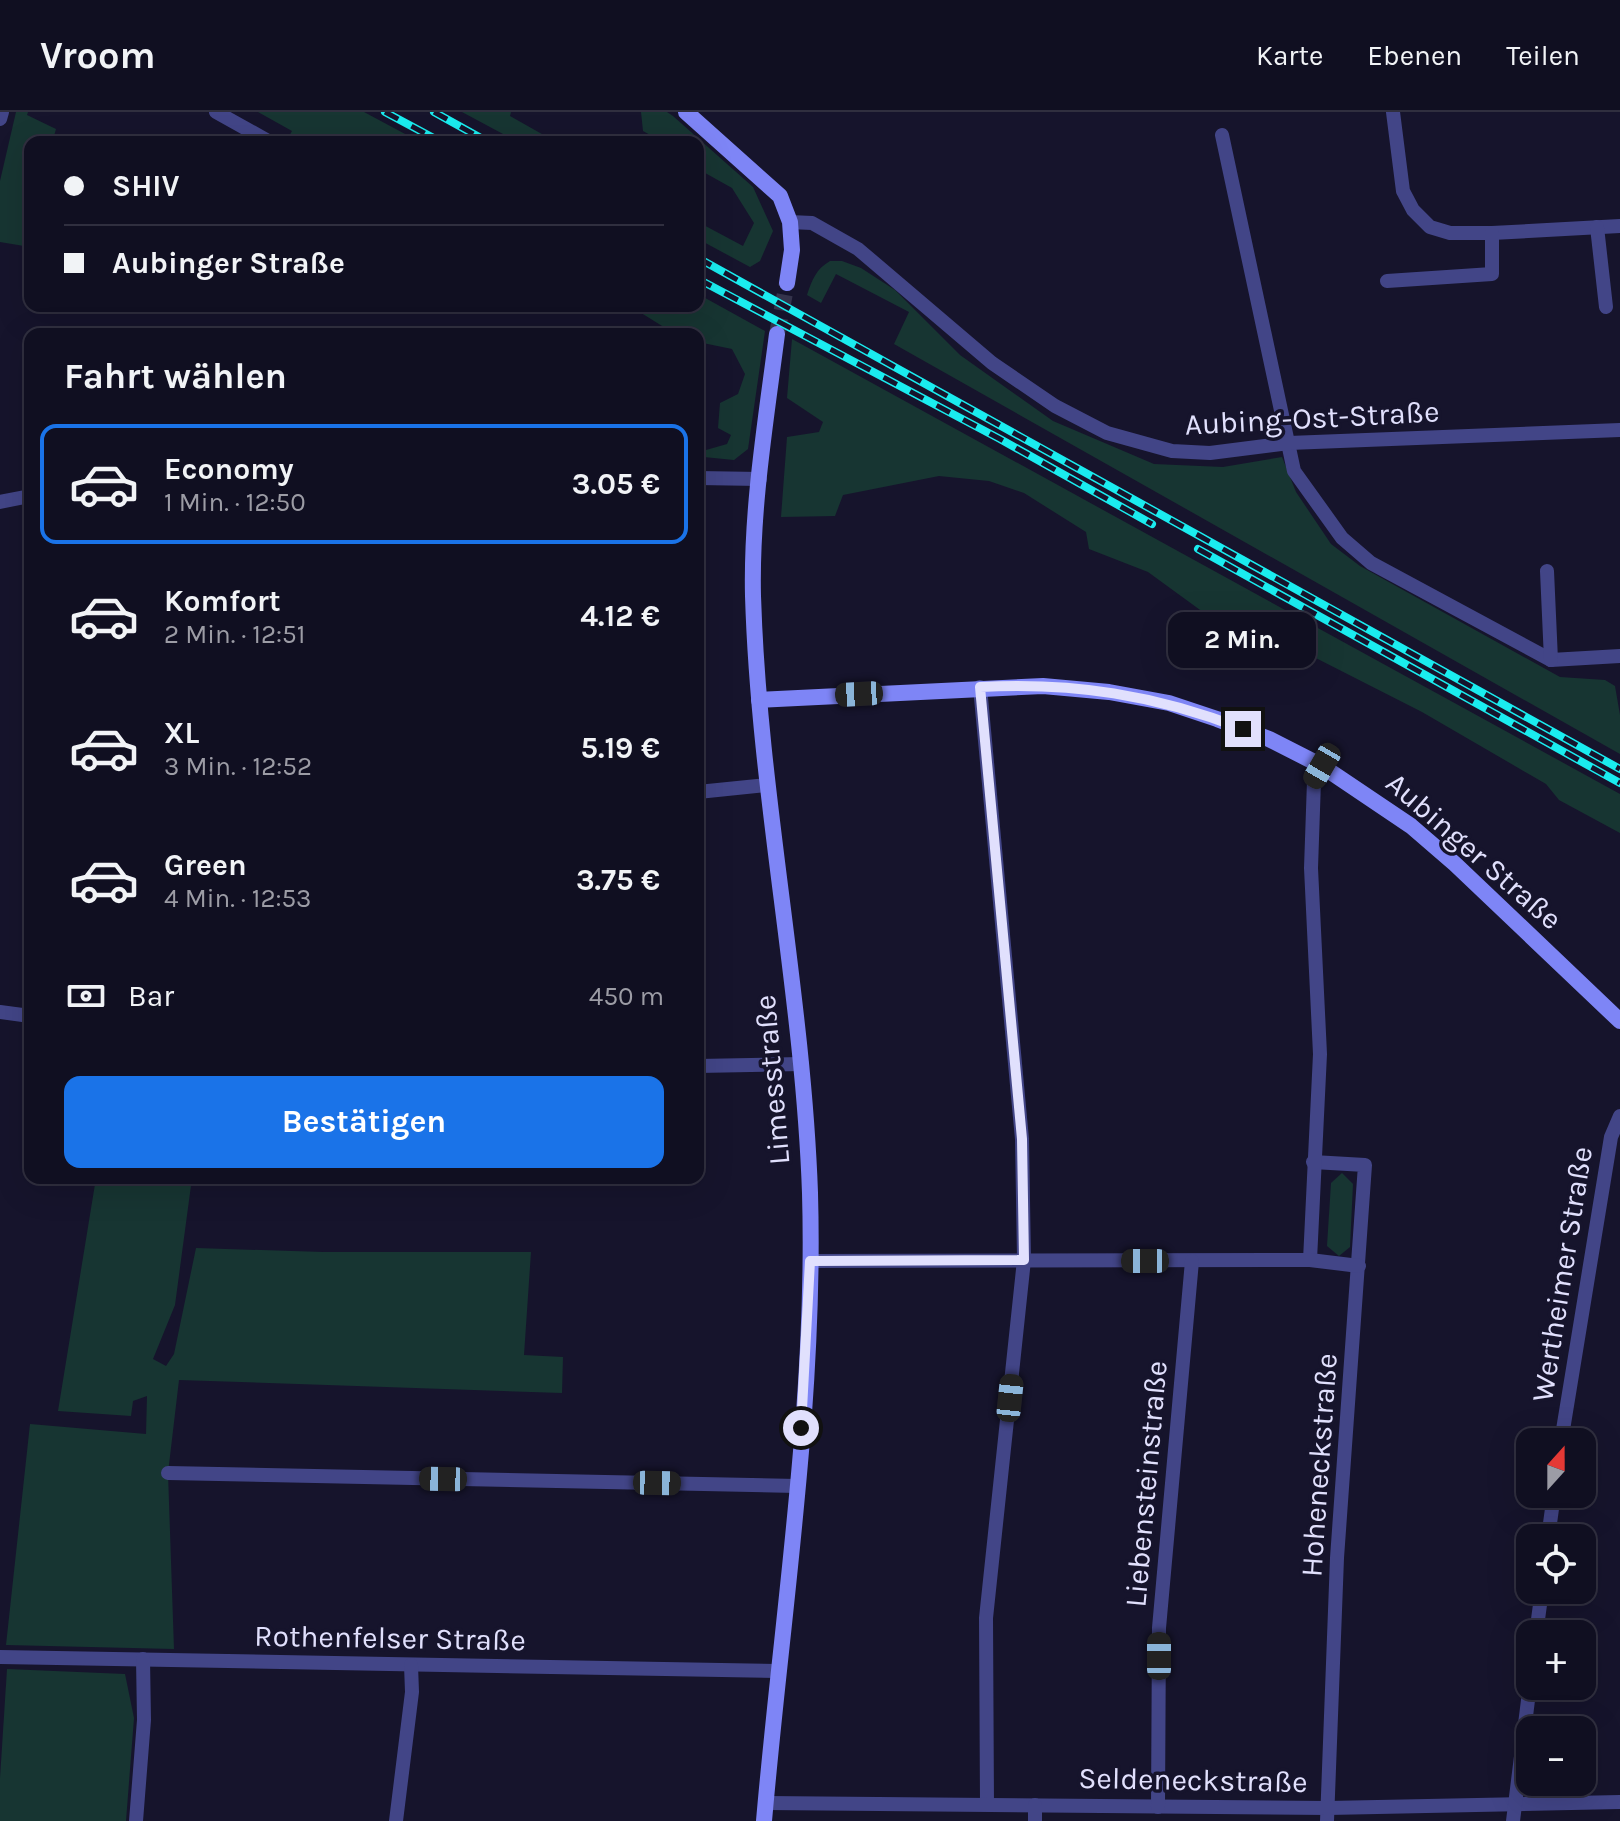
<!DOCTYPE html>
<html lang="de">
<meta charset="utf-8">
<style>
:root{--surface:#100f21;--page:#1e1d2e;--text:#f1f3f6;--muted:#9c9ca5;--line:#302f3f;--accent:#1a73e8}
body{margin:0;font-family:Karla,sans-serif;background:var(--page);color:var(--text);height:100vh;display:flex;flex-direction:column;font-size:30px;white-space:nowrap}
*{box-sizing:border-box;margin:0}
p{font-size:26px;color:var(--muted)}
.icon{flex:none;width:44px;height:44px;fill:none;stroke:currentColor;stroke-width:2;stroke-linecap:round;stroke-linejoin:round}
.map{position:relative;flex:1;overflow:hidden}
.side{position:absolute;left:24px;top:216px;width:680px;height:856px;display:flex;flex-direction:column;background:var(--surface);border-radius:16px;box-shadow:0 8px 32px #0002,0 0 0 2px var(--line)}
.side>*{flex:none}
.hud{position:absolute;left:24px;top:24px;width:680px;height:176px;border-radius:16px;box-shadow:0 8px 32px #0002,0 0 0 2px var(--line);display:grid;align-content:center;height:176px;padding:0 40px;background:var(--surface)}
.needle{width:52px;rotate:21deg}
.buttons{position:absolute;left:1516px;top:1316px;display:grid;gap:16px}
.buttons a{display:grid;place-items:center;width:80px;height:80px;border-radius:16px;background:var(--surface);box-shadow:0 8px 32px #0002,0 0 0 2px var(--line);font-size:40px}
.end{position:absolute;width:36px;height:36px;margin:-18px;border:10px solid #e1e0fd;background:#111;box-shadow:0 0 0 4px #111}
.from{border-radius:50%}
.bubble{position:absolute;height:56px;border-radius:16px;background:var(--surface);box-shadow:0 8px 32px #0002,0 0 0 2px var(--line);font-size:26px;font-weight:700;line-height:56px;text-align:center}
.car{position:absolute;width:24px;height:48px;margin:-24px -12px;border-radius:10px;box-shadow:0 0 6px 2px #0007;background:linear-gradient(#222 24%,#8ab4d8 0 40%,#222 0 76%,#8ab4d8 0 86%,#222 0)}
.hud b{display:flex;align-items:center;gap:28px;height:76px;font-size:30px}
.hud b+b{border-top:2px solid var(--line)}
.hud i{width:20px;height:20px;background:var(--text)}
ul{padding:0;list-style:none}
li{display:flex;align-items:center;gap:24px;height:120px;margin:0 16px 12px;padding:0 24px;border:4px solid transparent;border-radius:16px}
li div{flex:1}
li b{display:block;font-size:30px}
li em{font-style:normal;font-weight:700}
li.active{border-color:var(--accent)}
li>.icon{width:72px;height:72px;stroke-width:1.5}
h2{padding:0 40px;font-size:36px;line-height:96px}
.pay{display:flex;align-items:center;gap:20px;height:88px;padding:0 40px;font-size:30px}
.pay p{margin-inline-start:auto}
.action{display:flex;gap:16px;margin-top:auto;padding:16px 40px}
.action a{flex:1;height:92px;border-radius:16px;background:var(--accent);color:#fff;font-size:32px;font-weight:700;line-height:92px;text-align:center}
header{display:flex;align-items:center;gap:48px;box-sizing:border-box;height:112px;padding:0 40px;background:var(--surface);border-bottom:2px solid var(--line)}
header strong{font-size:38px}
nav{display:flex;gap:44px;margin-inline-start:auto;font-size:28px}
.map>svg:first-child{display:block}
.green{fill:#173532}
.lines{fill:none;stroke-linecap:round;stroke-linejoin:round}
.secondary-tunnel{stroke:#34334b;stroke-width:16;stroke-dasharray:16 8;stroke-linecap:butt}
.street{stroke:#424587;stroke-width:14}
.secondary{stroke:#7e85f6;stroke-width:16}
.rail-casing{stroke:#1aecef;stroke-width:8}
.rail{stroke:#16142c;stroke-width:5;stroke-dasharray:15;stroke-linecap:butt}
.route{stroke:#e1e0fd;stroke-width:10}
.labels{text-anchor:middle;stroke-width:7;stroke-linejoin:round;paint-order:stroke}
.street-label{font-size:30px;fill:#e1e0fd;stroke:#16142c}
</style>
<header>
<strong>Vroom</strong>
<nav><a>Karte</a><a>Ebenen</a><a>Teilen</a></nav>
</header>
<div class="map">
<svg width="1620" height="1709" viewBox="0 0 1620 1709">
<rect width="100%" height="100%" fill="#16142c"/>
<g class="green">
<polygon points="16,0 28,0 27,3 56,17 54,24 64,30 30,30 30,135 0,130 0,69"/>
<polygon points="258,0 364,0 420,30 286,30 292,19"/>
<polygon points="462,0 511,0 510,4 556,30 518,30"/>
<polygon points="641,0 667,0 673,4 753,75 773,119 760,149 750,155 698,127 698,110 743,134 754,111 732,76 698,57 701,52 698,49 698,30 663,30 643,19"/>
<path d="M830,149h12l19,7 34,22 65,65 93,66 101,43 69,3 59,-10 14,35 35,52 29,22 200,111 45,3 10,6 5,29v39l-726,-410 15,-32 -73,-38 -15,29 -14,-8c5,-15 9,-26 23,-34z"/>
<polygon points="698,182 765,219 748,337 734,348 704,345 706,338 727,332 731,323 718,316 720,291 738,282 745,262 732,237 698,230 698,222 675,222 630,194 698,194"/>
<polygon points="792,227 1620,682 1620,721 1559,688 1546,672 1422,600 1304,540 1292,538 1207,503 1148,460 1089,437 1086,420 1024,381 989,369 939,364 843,383 835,404 781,405 787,325 819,320 823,310 787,286"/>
<polygon points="1342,1061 1353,1072 1350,1135 1339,1144 1327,1134 1331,1071"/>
<polygon points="96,1066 192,1066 175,1193 153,1247 166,1254 174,1242 196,1136 323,1140 531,1140 524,1243 563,1245 562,1281 179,1268 168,1361 174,1537 6,1533 30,1312 146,1322 147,1284 133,1289 131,1304 58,1299"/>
<polygon points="7,1557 125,1562 134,1606 126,1709 0,1709 0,1666"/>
</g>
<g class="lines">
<polyline class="secondary-tunnel" points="777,222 787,171"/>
<g class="street">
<polyline points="216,0 270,30"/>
<polyline points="1393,0 1403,79 1413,98 1430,115 1450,121 1492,121 1620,114"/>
<polyline points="0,7 2,0"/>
<polyline points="1222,23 1294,359 1342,426 1371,451 1551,548 1620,544"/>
<polyline points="790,110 812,111 858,137 992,251 1055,294 1107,321 1172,339 1210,341 1289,331 1620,318"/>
<polyline points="1597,115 1606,195"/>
<polyline points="1387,169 1492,162 1492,121"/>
<polyline points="698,366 760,367"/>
<polyline points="0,390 30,384"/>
<polyline points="1547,459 1551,548"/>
<polyline points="980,575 1022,1027 1024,1148 986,1506 987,1692"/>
<polyline points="698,680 767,673"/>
<polyline points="0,900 30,904"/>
<polyline points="698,954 802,952"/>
<polyline points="1313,1050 1365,1053 1337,1446 1327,1709"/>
<polyline points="1310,1148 1320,942 1311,756 1314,669 1322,654"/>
<polyline points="810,1149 1310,1148 1359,1154"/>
<polyline points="1561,1330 1611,1025 1620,1004"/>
<polyline points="168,1361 797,1374"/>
<polyline points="1548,1426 1554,1382"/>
<polyline points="1536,1522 1542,1478"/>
<polyline points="0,1545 778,1559"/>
<polyline points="766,1691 1328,1696 1620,1690"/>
<polyline points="1158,1695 1159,1516 1192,1149"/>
<polyline points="136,1709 144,1608 143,1547"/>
<polyline points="396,1709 412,1580 411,1553"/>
<polyline points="1035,1709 1035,1693"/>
<polyline points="1513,1709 1530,1572"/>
</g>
<g class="secondary">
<polyline points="686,0 780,84 790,110 792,138 787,171"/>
<polyline points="759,588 1043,574 1109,580 1169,591 1217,607 1269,627 1322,654 1411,714 1455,752 1620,909"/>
<path d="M764,1709c18,-208 52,-418 46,-628 -7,-200 -51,-397 -57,-597 -2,-87 13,-176 24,-262"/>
</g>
<defs>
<g id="rail">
<polyline points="385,0 441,30"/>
<polyline points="434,0 488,30"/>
<polyline points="698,146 1620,657"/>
<polyline points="698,167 1000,327 1152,412"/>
<polyline points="1198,437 1620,671"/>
</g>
</defs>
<use href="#rail" class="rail-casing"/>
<use href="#rail" class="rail"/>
</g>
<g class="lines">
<path class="route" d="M801,1316l9,-167 214,-1 -2,-121 -42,-452c93,-5 176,8 263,42"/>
</g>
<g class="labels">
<g class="street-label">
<text transform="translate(1312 306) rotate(-3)" y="10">Aubing-Ost-Straße</text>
<text transform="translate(1474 739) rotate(41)" y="10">Aubinger Straße</text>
<text transform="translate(772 968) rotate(-95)" y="10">Limesstraße</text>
<text transform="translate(1562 1162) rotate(-81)" y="10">Wertheimer Straße</text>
<text transform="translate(1319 1353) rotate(-86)" y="10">Hoheneckstraße</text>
<text transform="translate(1146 1372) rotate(-85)" y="10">Liebensteinstraße</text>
<text transform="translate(390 1526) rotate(1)" y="10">Rothenfelser Straße</text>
<text transform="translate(1193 1668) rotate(1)" y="10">Seldeneckstraße</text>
</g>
</g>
</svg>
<div class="buttons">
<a><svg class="needle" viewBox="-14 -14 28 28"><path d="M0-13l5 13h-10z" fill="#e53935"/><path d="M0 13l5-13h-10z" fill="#9c9ca5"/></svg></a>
<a><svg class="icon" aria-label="locate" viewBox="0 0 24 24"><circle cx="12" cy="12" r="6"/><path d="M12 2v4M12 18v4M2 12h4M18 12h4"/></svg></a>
<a>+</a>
<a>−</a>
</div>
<i class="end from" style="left:801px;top:1316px"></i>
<i class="end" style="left:1243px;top:617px"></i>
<div class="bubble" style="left:1168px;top:500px;width:148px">2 Min.</div>
<i class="car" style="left:859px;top:582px;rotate:267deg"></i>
<i class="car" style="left:1322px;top:654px;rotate:210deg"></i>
<i class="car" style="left:1145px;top:1149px;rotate:270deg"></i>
<i class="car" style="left:1010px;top:1286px;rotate:6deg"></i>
<i class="car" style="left:443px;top:1367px;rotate:271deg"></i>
<i class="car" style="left:657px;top:1371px;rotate:91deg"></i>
<i class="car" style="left:1159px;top:1544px;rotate:0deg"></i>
<div class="hud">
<b><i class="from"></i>SHIV</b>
<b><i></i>Aubinger Straße</b>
</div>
<section class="side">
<h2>Fahrt wählen</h2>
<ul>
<li class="active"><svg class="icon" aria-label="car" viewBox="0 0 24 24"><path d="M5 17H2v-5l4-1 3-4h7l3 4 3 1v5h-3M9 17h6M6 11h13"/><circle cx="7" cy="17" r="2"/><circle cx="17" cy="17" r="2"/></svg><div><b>Economy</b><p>1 Min. · 12:50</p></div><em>3.05 €</em></li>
<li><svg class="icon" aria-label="car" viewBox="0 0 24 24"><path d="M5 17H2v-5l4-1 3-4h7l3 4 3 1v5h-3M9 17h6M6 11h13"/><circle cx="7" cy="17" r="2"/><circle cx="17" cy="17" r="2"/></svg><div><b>Komfort</b><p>2 Min. · 12:51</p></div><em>4.12 €</em></li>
<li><svg class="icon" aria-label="car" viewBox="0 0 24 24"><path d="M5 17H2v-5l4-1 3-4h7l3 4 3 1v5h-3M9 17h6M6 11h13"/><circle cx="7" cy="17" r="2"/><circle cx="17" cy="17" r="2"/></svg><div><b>XL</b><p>3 Min. · 12:52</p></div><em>5.19 €</em></li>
<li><svg class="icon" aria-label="car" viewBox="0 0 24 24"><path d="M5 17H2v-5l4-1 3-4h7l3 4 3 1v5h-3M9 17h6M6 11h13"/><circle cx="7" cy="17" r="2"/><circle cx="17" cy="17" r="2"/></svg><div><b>Green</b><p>4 Min. · 12:53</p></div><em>3.75 €</em></li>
</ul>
<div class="pay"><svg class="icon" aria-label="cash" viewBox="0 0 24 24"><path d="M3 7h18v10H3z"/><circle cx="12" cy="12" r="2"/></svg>Bar<p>450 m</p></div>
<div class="action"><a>Bestätigen</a></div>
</section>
</div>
